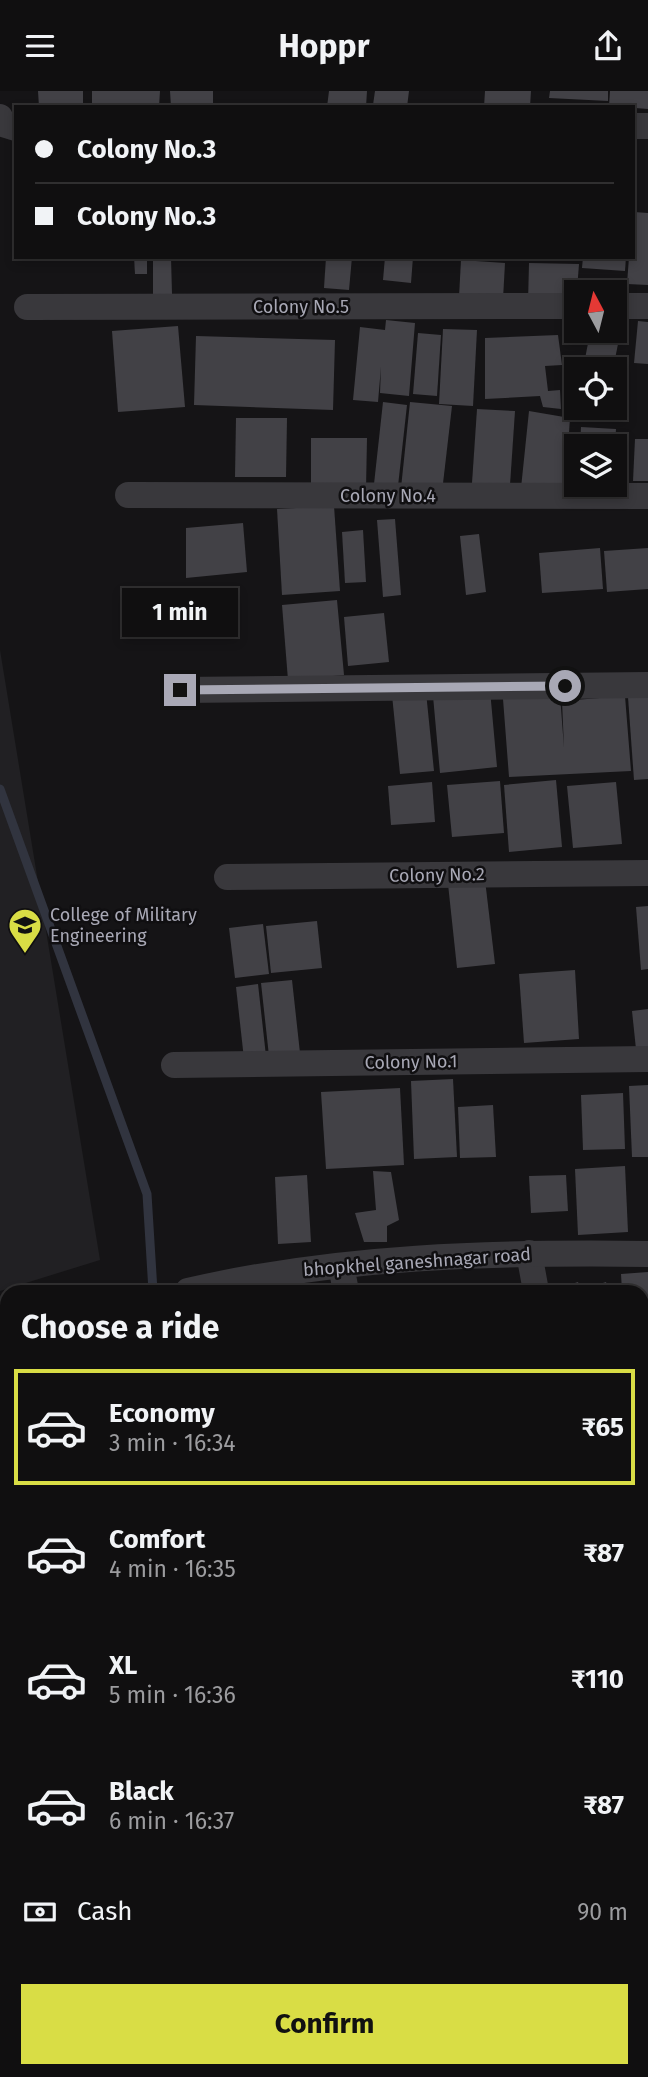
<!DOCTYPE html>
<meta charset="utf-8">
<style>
:root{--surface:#100f10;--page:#1e1d1e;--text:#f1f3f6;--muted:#9c9c9f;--line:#302f30;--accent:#d9dd45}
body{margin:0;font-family:"Fira Sans",sans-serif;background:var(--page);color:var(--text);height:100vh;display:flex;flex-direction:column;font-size:26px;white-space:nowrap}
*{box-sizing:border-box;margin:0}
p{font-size:23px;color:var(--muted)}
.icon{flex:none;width:38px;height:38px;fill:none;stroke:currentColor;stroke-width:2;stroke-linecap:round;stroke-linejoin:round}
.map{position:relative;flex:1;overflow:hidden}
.side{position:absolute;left:0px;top:1194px;width:649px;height:793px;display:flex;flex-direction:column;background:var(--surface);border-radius:21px 21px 0 0;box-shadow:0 4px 10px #0003,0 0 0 2px var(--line)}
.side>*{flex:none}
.top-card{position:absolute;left:14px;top:14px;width:621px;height:154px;border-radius:0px;box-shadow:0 4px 10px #0003,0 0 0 2px var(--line);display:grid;align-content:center;height:154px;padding:0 21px;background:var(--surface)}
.needle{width:46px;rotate:353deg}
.buttons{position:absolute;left:564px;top:189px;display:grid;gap:14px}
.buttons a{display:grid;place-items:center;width:63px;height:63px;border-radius:0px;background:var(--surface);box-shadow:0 4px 10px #0003,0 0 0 2px var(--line);font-size:35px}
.end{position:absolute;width:32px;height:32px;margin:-16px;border:9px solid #a8a8b5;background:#111;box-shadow:0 0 0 4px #111}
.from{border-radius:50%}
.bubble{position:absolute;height:49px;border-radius:0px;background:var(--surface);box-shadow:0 4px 10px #0003,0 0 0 2px var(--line);font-size:23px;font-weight:700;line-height:49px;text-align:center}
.top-card b{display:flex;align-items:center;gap:24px;height:66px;font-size:26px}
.top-card b+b{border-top:2px solid var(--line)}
.top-card i{width:18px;height:18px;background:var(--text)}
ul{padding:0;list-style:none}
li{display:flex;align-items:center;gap:21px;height:116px;margin:0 14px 10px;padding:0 7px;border:4px solid transparent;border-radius:0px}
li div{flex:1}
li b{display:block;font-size:26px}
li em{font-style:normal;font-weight:700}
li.selected{border-color:var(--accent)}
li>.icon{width:63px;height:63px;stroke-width:1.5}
h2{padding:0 21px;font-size:32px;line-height:84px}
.pay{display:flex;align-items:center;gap:18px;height:77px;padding:0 21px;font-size:26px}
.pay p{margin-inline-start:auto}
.action{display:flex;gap:14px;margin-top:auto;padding:14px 21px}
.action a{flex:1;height:80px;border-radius:0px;background:var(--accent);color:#111;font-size:28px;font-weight:700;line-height:80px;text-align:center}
header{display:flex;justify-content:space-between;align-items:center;height:91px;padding:0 21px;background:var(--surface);font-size:32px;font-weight:700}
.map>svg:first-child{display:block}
.built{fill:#212023}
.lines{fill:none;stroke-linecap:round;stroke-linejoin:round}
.stream{stroke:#31343f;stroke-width:9}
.building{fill:#424146}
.street{stroke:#39383c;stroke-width:26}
.route{stroke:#a8a8b5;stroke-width:9}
.labels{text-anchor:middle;stroke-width:5;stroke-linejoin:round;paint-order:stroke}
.street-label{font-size:18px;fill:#a8a8b5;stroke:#100f11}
.poi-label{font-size:18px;fill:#a8a8b5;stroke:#100f11;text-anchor:start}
</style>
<header><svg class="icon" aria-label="menu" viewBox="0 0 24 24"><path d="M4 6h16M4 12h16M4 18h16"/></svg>Hoppr<svg class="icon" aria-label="share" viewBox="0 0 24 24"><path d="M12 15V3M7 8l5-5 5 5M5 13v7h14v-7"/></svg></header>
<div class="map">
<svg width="648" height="1986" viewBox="0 0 648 1986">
<rect width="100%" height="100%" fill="#151416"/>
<polygon class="built" points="0,559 100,1169 0,1200"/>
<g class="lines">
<g class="stream">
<polyline points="0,698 147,1103 153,1200"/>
<polyline points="367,1979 370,1986"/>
</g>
</g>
<g class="building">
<polygon points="38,0 83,0 83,16 39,16"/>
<polygon points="92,0 160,0 159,16 92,13"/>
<polygon points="170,0 213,0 213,16 171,16"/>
<polygon points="329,0 367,0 366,16 327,16"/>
<polygon points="375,0 409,0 407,16 373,14"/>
<polygon points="485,0 531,0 530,16 484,16"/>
<polygon points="550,0 608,0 608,10 549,7"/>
<polygon points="610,0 648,0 648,18 609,15"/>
<polygon points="634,121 648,122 648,194 627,193 629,166 634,166"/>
<polygon points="134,166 147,166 147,183 135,183"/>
<polygon points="153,166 171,166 172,203 153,203"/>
<polygon points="326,166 352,166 349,199 324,197"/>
<polygon points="385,166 413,166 411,192 383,189"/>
<polygon points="583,166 626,166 625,180 582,177"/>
<polygon points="461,169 505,172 503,208 459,206"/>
<polygon points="529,172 579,173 576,212 528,212"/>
<polygon points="386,229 415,232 409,305 380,302 381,276 378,311 353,309 360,236 385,239"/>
<polygon points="638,230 648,231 648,273 634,272"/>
<polygon points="178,235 185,316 118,321 112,240"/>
<polygon points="443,238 477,239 473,315 439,313"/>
<polygon points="418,242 441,244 437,305 413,303"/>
<polygon points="590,242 619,248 613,278 583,278"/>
<polygon points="558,244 562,274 545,275 548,300 560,299 561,318 543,316 540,305 485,308 485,247"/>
<polygon points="196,245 335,249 333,319 194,314"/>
<polygon points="383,311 407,314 398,395 374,393"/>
<polygon points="410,311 452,315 442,401 401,397"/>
<polygon points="574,317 605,317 602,328 573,321"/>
<polygon points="477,318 515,320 510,394 472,392"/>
<polygon points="529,320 570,327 565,400 521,397"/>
<polygon points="236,327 287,327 286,386 235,386"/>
<polygon points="581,336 616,338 615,355 580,355"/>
<polygon points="311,347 367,347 366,398 311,397"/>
<polygon points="635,348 648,348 648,390 633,390"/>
<polygon points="334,415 340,500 282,504 277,418"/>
<polygon points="395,428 401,504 383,506 377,429"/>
<polygon points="243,432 247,481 186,487 186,437"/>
<polygon points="363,439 366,491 345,492 342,441"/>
<polygon points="479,443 486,501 466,504 460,445"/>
<polygon points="600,457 603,498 542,502 539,462"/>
<polygon points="648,457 648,498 607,501 604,460"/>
<polygon points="337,509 344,584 288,589 282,514"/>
<polygon points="384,522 389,571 348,575 344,526"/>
<polygon points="490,599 497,676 440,682 433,605"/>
<polygon points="426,601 434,680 400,683 392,604"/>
<polygon points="560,604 564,657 562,610 625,605 631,680 509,686 503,608"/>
<polygon points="648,605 648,688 634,689 628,606"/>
<polygon points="556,689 562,756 509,761 504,694"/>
<polygon points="500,690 504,742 452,746 447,694"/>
<polygon points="432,691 435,731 391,734 388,695"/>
<polygon points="616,691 622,753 573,757 567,695"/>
<polygon points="485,789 495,873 457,877 448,793"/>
<polygon points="648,815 648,878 641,879 636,816"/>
<polygon points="317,830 322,877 271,882 266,835"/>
<polygon points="263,833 269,883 235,887 229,837"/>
<polygon points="575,879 579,948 524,952 519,883"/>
<polygon points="292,889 300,962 269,965 261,892"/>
<polygon points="258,893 266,965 244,968 236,896"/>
<polygon points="648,918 648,957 636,958 632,920"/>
<polygon points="453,988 457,1066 414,1068 411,990"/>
<polygon points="648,994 648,1066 632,1066 629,995"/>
<polygon points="400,997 404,1074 326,1078 321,1001"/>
<polygon points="623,1002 625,1058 583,1059 581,1004"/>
<polygon points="493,1014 496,1066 460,1067 458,1016"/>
<polygon points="625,1075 628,1141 578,1144 575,1078"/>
<polygon points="373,1080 391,1081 399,1129 387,1135 387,1151 364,1151 355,1122 376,1119"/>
<polygon points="307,1084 311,1151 278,1153 275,1086"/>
<polygon points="566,1084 568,1120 531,1122 529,1085"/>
<polygon points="648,1181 648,1215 642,1216 642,1200 622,1200 621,1183"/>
<polygon points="578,1191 581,1199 606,1191 609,1200 550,1200"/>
<polygon points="648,1219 648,1249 642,1250 642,1220"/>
<polygon points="648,1252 648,1288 642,1289 642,1253"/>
<rect x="642" y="1368" width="6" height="57"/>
<rect x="642" y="1434" width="6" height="41"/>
<rect x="642" y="1489" width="6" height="61"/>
<polygon points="642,1557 648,1558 648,1598 642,1598"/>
<polygon points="7,1576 7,1596 6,1596 2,1577"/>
<polygon points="6,1742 7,1776 0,1777 0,1743"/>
<polygon points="7,1793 7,1818 0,1821 0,1796"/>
<polygon points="0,1829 7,1845 0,1849"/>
<polygon points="0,1884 4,1918 0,1918"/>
<rect x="0" y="1937" width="7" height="31"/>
<polygon points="258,1979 296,1979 297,1986 259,1986"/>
</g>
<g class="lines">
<g class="street">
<polyline points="0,26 3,33 16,37"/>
<polyline points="634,35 648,35"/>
<polyline points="614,215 648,215"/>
<polyline points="27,216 576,215"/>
<polyline points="128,404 648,405"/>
<polyline points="180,599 648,594"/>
<polyline points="227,786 648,782"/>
<polyline points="174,974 648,968"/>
<polyline points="529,1162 536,1200"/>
<polyline points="341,1175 346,1200"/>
<path d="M188,1200c150,-35 306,-39 460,-37"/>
<polyline points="0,1263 7,1261"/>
<polyline points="0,1479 7,1493"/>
<polyline points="0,1701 7,1701"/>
<polyline points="642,1775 646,1794"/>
<polyline points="0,1785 7,1782"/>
<polyline points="0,1933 7,1933"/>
<polyline points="0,1977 7,1977"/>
<polyline points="306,1979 309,1986"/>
</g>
</g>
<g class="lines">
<polyline class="route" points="180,599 565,595"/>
</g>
<defs>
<symbol id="university-pin" viewBox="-11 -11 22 30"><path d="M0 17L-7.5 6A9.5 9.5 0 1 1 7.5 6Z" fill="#d9dd45" stroke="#100f11"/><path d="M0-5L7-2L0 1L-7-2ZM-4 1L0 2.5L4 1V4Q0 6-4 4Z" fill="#111"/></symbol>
</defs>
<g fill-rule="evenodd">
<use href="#university-pin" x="6" y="815" width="38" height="52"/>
</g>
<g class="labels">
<g class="street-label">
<text x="301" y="222">Colony No.5</text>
<text x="388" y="411">Colony No.4</text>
<text transform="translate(437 784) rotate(-1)" y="6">Colony No.2</text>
<text transform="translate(411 971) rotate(-1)" y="6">Colony No.1</text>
<text transform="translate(417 1171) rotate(-4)" y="6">bhopkhel ganeshnagar road</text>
</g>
<g class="poi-label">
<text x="50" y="830">College of Military<tspan x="50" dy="21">Engineering</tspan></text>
</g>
</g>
</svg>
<div class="buttons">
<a><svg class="needle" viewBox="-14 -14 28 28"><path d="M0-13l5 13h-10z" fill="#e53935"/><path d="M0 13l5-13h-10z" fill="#9c9c9f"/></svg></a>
<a><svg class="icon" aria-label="locate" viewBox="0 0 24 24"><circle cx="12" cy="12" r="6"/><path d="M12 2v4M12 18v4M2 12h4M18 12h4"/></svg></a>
<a><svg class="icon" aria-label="layers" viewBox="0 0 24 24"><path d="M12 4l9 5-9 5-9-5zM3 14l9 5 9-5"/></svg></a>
</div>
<i class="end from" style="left:565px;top:595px"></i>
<i class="end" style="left:180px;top:599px"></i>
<div class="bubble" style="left:122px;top:497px;width:116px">1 min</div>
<div class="top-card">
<b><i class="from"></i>Colony No.3</b>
<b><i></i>Colony No.3</b>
</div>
<section class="side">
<h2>Choose a ride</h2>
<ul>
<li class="selected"><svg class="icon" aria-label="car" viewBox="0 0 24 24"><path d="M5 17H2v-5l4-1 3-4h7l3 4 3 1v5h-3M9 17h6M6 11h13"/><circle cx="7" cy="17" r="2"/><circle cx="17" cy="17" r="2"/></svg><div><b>Economy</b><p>3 min · 16:34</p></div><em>₹65</em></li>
<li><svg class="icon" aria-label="car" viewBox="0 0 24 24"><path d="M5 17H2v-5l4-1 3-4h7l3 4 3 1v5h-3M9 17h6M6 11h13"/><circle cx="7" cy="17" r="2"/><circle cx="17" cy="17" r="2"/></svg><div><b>Comfort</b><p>4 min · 16:35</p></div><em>₹87</em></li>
<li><svg class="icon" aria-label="car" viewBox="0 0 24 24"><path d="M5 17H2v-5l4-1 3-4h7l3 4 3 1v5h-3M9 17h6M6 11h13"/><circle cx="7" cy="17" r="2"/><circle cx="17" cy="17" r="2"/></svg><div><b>XL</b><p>5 min · 16:36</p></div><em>₹110</em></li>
<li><svg class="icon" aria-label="car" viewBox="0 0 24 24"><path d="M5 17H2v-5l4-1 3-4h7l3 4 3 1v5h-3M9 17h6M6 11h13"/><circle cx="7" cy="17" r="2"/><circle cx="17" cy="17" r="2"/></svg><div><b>Black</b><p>6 min · 16:37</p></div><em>₹87</em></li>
</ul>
<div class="pay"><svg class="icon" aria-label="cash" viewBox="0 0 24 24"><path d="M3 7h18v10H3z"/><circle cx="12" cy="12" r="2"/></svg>Cash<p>90 m</p></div>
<div class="action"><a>Confirm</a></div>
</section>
</div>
